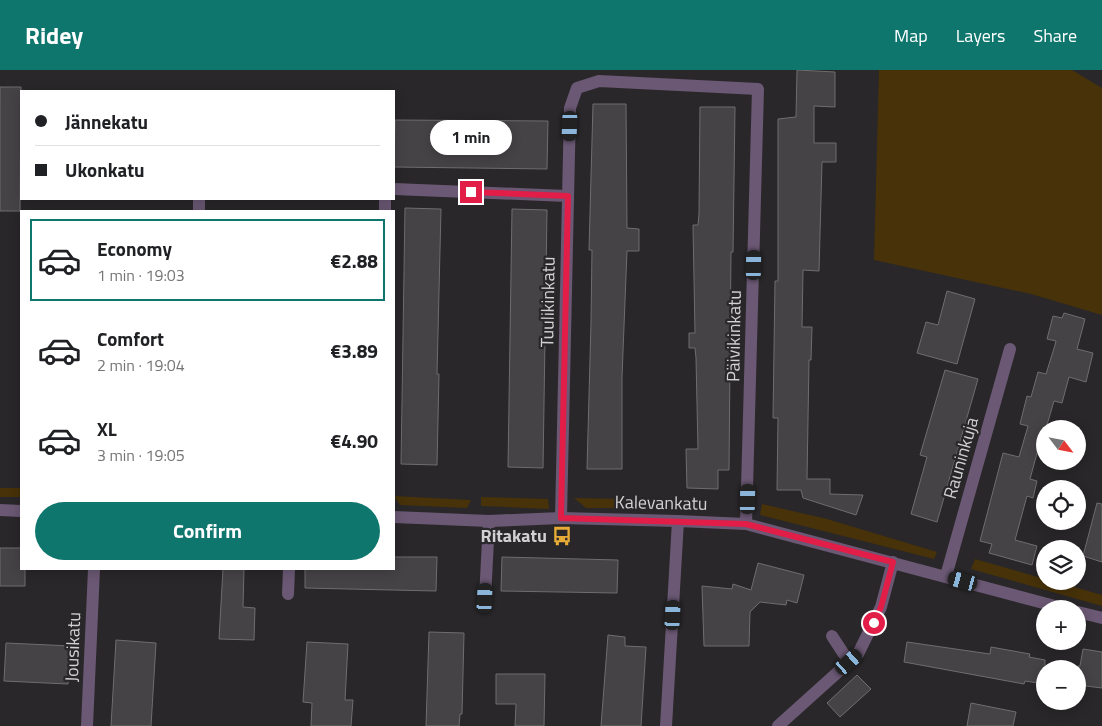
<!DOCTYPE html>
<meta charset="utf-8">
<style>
:root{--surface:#fff;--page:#f6f6f6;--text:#202124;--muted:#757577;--line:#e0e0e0;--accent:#0f766e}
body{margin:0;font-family:"Titillium Web",sans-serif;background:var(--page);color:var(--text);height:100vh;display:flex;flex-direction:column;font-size:19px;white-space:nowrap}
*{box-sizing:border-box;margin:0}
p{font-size:16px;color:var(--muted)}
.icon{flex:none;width:28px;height:28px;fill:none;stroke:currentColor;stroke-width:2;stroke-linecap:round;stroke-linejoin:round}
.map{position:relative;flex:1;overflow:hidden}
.sheet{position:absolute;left:20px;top:140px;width:375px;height:360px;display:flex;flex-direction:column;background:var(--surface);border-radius:0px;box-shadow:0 2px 12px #0003}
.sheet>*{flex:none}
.guide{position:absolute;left:20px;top:20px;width:375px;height:110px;border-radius:0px;box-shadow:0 2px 12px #0003;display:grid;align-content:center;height:110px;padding:0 15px;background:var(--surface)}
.needle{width:32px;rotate:122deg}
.buttons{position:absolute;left:1036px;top:350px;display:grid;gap:10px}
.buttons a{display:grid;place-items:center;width:50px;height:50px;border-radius:50%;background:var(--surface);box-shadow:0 2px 12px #0003;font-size:25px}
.end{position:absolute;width:22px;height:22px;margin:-11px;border:6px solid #e11d48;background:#fff;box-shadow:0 0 0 2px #fff}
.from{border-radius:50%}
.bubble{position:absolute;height:35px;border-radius:18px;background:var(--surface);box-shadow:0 2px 12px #0003;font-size:16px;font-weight:700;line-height:35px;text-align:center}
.car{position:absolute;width:15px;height:30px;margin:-15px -8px;border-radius:6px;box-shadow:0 0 4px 1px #0007;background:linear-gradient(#222 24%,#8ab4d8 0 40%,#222 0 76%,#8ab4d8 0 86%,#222 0)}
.guide b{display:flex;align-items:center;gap:18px;height:48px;font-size:19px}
.guide b+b{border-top:1px solid var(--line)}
.guide i{width:12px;height:12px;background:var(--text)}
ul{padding:9px 0 0;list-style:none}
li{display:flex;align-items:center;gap:15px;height:82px;margin:0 10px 8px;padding:0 5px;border:2px solid transparent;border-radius:0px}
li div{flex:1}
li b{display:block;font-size:19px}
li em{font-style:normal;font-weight:700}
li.on{border-color:var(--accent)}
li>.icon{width:45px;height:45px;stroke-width:1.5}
.action{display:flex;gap:10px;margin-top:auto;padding:10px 15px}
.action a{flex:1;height:58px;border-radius:30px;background:var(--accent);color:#fff;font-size:20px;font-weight:700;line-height:58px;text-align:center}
header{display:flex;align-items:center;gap:30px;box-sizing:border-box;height:70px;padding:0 25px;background:var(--accent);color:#fff}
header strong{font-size:24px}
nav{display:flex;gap:28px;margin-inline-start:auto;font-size:18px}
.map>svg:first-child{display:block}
.green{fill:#473209}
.building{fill:#454345;stroke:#6f6d6f}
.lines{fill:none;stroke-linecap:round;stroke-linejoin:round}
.minor{stroke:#6b5874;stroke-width:12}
.route{stroke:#e11d48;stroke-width:6}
.labels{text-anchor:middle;stroke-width:4.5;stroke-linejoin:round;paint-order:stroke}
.street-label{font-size:18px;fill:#d2d1d2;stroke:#292729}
.poi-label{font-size:18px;font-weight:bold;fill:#d2d1d2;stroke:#292729;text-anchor:end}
</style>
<header>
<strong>Ridey</strong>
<nav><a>Map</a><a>Layers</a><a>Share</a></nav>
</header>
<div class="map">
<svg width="1102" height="656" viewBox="0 0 1102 656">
<rect width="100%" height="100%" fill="#292729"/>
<g class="green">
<polygon points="879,0 1072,0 1102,18 1102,245 1031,224 874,190"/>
<rect x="0" y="418" width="21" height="9"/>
<polygon points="394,426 471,430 467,438 400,435"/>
<polygon points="481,427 548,429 549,439 481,436"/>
<polygon points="574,428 625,429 633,438 586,438"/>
<polygon points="762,434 827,449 937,482 934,489 760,445"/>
<polygon points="975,489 1045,509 1045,511 1054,511 1102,525 1102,536 971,499"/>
</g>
<g class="building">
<polygon points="797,0 835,2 835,37 814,36 814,73 836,73 836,92 822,92 819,201 803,200 802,257 812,257 811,290 809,290 807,409 830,409 830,424 863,425 856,445 803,428 801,420 777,420 778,348 773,348 775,211 778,211 778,49 796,47"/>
<polygon points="0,17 21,17 20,141 0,141"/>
<polygon points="593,34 626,34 627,158 639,159 639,181 627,181 622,307 622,399 587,399 591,252 592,180 589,180"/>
<polygon points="700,37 735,37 733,182 731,182 729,400 718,400 718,419 687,418 686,379 698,379 696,288 695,278 689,278 689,263 695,263 693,155 698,155 699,144"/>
<polygon points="395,50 548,51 547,99 394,97"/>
<polygon points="405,138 441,139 437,304 439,304 437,395 401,394"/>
<polygon points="512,139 547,140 543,398 508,397"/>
<polygon points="947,221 975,229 957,294 917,283 926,252 938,255"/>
<polygon points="1064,243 1085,249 1077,279 1093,283 1086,312 1069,307 1062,333 1054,331 1044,365 1042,365 1030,409 1037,411 1033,428 1027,426 1015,470 1037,476 1032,495 989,483 992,474 980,471 1003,383 1019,387 1028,356 1020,354 1027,326 1031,327 1038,302 1046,304 1055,275 1056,271 1047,269 1053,246 1062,248"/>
<polygon points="945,300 978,309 937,452 911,444 927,387 920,385"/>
<polygon points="1097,433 1102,434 1102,492 1083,486"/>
<polygon points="0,478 21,478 21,499 25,499 25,516 0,516"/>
<polygon points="394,487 437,487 436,521 305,518 305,499 394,499"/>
<polygon points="502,487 618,490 617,523 501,521"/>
<polygon points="758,493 804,505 797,533 787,530 786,535 760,532 750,542 749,576 704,576 702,516 732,519 733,514 751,520"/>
<polygon points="223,499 244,499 243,537 255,538 254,570 219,569"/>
<polygon points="429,562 464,563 462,644 460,644 459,656 426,656"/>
<polygon points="608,565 625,567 625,576 646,577 641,656 601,656"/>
<polygon points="116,570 156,573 151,656 111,656"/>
<polygon points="307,572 348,574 345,630 353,630 351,656 311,656 312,633 303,632"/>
<polygon points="907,572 990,584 991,577 1030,584 1029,587 1045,590 1045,614 1025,611 1024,614 904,592"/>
<polygon points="6,573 71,576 68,614 4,611"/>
<polygon points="1083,579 1102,582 1102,618 1078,615 1078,596 1080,596"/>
<polygon points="496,604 545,604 544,656 515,656 516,634 496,634"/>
<polygon points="857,605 871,619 840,647 827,633"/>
<polygon points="971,633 1016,642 1013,656 967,656"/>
</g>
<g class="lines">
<g class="minor">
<polyline points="394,119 567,126"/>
<polyline points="199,141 199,129"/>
<polyline points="385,141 385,129"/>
<polyline points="0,440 21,441"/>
<polyline points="394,447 489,451 561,448 678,451 746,454 1066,539"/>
<polyline points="561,448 570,38 577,18 599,11 758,19 746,454"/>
<polyline points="946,506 1010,279"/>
<polyline points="288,524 289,499"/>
<polyline points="485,528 489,451"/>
<polyline points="1078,542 1102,548"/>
<polyline points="832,566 849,592"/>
<polyline points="87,656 94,499"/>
<polyline points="666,656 678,451"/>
<polyline points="778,656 858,584 881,537 893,492"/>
</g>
</g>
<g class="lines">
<polyline class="route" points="471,122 568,126 561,448 746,454 893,492 881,537 874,553"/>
</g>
<defs>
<symbol id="bus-bare" viewBox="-9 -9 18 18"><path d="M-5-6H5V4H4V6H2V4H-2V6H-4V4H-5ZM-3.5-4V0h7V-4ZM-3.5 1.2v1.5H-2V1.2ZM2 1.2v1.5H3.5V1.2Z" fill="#e8ab37" stroke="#292729" stroke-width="2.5" paint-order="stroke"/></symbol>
</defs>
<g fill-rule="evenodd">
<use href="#bus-bare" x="548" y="452" width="28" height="28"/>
</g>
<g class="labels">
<g class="street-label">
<text transform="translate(548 232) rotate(-89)" y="6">Tuulikinkatu</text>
<text transform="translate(734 266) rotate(-89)" y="6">Päivikinkatu</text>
<text transform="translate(961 388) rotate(-74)" y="6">Rauninkuja</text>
<text transform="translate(661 433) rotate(1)" y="6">Kalevankatu</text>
<text transform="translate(73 577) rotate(-88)" y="6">Jousikatu</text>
</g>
<g class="poi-label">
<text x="547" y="472">Ritakatu</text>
</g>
</g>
</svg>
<div class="buttons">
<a><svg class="needle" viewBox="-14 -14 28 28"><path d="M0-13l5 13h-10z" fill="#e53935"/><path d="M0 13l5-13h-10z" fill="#757577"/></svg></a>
<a><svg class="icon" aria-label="locate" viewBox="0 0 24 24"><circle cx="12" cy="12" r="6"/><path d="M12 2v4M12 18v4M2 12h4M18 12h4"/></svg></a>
<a><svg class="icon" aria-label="layers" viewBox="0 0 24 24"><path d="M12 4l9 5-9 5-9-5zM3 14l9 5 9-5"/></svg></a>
<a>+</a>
<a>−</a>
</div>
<i class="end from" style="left:874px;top:553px"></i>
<i class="end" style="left:471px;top:122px"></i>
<div class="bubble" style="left:430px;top:50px;width:82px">1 min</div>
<i class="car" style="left:570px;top:56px;rotate:182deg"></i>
<i class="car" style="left:754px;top:195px;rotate:1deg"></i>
<i class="car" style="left:748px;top:429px;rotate:1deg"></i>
<i class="car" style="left:963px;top:511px;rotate:285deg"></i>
<i class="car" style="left:485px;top:528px;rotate:3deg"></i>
<i class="car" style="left:673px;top:545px;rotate:3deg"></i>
<i class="car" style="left:849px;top:592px;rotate:49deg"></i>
<div class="guide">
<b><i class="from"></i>Jännekatu</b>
<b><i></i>Ukonkatu</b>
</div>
<section class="sheet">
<ul>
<li class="on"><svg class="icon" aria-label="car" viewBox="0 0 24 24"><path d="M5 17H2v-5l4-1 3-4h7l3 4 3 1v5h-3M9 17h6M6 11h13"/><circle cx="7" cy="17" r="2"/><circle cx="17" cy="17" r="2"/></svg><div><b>Economy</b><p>1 min · 19:03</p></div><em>€2.88</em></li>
<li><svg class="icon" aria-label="car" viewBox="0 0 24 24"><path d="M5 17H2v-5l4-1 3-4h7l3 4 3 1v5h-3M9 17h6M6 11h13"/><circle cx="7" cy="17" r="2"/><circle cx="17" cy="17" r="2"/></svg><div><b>Comfort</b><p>2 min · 19:04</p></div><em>€3.89</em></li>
<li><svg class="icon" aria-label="car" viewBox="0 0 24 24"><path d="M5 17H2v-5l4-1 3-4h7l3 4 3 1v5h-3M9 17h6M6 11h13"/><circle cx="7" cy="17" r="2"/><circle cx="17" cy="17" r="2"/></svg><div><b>XL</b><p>3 min · 19:05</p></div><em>€4.90</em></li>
</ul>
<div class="action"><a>Confirm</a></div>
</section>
</div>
